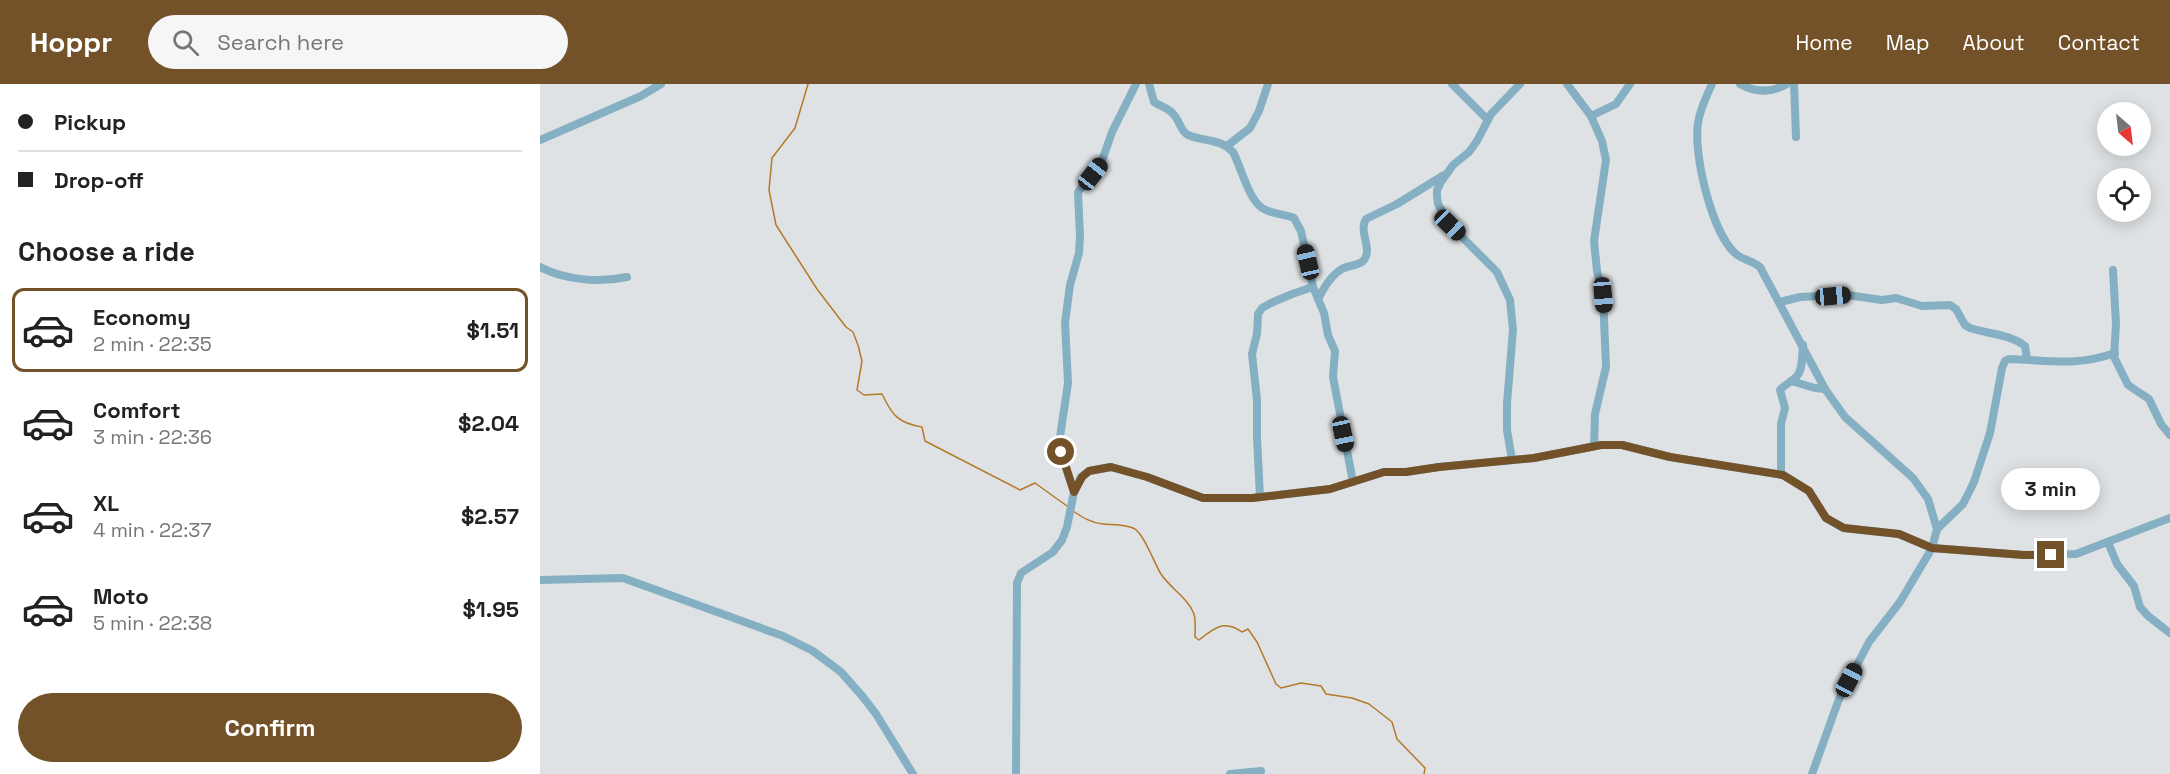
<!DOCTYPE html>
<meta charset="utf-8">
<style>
:root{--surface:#fff;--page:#f6f6f6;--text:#222;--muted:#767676;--line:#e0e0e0;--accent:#735229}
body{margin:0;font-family:"Space Grotesk",sans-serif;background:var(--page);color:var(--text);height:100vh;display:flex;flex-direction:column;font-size:22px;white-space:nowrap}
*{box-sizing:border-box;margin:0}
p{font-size:20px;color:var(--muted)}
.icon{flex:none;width:33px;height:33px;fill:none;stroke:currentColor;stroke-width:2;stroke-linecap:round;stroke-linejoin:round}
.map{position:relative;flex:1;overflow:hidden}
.sheet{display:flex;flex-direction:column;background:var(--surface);width:540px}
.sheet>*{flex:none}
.banner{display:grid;align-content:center;height:132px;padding:0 18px;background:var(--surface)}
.needle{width:39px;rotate:152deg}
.tools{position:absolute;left:1557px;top:18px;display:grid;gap:12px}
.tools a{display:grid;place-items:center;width:54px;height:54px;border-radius:50%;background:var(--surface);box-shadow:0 3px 15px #0003;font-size:30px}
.end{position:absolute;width:27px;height:27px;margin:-14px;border:8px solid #735229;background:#fff;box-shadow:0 0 0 3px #fff}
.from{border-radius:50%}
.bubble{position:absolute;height:42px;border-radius:21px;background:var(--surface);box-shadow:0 3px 15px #0003;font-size:20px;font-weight:600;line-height:42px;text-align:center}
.car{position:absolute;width:18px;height:36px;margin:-18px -9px;border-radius:8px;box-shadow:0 0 4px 2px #0007;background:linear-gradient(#222 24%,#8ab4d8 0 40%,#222 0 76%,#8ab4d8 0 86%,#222 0)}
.banner b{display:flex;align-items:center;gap:21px;height:57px;font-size:22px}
.banner b+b{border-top:2px solid var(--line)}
.banner i{width:15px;height:15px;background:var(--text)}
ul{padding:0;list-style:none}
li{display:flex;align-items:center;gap:18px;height:84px;margin:0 12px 9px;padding:0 6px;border:3px solid transparent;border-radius:12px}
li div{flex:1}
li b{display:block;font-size:22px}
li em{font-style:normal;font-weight:600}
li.current{border-color:var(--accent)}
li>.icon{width:54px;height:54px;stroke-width:1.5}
h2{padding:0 18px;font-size:27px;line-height:72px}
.cta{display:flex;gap:12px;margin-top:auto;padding:12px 18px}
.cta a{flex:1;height:69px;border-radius:36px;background:var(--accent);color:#fff;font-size:24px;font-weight:600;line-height:69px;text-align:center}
header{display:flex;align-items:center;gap:36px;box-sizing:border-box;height:84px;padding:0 30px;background:var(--accent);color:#fff}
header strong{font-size:28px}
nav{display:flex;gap:33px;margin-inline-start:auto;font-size:21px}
.search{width:420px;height:54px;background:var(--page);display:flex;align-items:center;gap:15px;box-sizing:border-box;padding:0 21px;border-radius:33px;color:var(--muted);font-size:22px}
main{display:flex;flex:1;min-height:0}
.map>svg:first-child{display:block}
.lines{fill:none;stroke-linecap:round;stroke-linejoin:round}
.stream{stroke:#b47a29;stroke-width:1.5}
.street{stroke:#85afc2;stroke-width:8}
.route{stroke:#735229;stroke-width:8}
</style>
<header>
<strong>Hoppr</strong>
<div class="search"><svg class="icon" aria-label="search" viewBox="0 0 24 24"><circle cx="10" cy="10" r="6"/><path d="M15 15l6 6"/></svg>Search here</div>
<nav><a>Home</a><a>Map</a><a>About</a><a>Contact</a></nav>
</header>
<main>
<section class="sheet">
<div class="banner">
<b><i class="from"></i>Pickup</b>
<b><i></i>Drop-off</b>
</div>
<h2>Choose a ride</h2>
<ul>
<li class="current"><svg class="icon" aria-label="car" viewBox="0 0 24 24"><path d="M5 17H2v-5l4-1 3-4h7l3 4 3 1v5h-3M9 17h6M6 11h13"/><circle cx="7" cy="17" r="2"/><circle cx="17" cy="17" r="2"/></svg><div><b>Economy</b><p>2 min · 22:35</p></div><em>$1.51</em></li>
<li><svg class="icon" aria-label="car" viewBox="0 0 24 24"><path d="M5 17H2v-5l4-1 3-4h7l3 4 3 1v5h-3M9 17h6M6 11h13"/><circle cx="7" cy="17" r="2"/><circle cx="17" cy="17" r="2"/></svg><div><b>Comfort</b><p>3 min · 22:36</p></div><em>$2.04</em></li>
<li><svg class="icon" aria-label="car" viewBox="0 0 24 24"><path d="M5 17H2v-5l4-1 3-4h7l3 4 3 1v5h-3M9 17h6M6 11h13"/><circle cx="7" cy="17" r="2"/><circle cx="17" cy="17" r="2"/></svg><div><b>XL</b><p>4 min · 22:37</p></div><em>$2.57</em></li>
<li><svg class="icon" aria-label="car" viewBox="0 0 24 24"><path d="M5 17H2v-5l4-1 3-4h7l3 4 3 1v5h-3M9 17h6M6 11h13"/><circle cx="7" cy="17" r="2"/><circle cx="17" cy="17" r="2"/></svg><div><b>Moto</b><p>5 min · 22:38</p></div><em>$1.95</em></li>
</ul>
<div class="cta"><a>Confirm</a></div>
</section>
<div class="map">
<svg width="1630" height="690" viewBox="0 0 1630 690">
<rect width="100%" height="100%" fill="#dfe2e4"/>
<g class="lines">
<g class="stream">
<path d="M268,0l-13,44 -23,30 -3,32 7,35 41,64 29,38 7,5 5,13 4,16 -5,29 7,5 18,-1c10,21 16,29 40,33l3,14 95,49 15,-7 32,23"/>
<path d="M533,427c9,6 18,12 30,13 9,1 23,0 32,5 10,7 19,34 26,45 9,14 27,24 33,40 2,7 1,15 1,23l4,3c15,-12 25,-21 43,-8l6,-3 9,13 19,42 5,4 20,-5 20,3 5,8 26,4 17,6 23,18 5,17 28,29 -1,6"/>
</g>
<g class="street">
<path d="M609,0l5,18c7,5 15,6 20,13 6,6 6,16 14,20 16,7 32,3 45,17 8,15 15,46 29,56 9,6 22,6 32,10l7,13 12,56 11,26 4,22 7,16 -2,26 20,105"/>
<polyline points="912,0 948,36"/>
<polyline points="1027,0 1051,32 1062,57 1066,76 1054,157 1057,187 1063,211 1066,283 1055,330 1054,362"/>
<path d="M1172,0c-6,13 -12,25 -14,39 -5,31 14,111 38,131 7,6 17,7 24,13l65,122 20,28 68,61 15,21 9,30"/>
<path d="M1200,0c16,9 31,9 47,0"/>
<polyline points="1254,0 1256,53"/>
<polyline points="1051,32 1076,20 1090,0"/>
<polyline points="0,56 101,12 121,0"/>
<polyline points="687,62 710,44 719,27 728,0"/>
<path d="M0,183c25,13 59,16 87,10"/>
<polyline points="1573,186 1576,240 1574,273 1588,301 1609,315 1621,340 1630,351"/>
<path d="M778,215c6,-11 13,-24 24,-30 6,-4 18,-3 22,-9 9,-12 -6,-28 2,-41l31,-15 47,-29"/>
<path d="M1240,218l20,-5 47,-2 35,5 14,-2 26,8 28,-1 6,4 9,16 5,3c18,6 40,6 55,18l2,13"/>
<polyline points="1251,297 1275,304 1285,305"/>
<polyline points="972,376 967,346 967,319 973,246 970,216 957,188 910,141 898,120 897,112 897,106 901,98 913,81 929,68 937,57 951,30 980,0"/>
<path d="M1241,391v-51l4,-16 -5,-18c5,-6 12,-8 17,-14 6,-7 5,-21 6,-31"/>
<polyline points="534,408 521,368 520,353 528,299 525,239 530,201 539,169 540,152 538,108 561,80 572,48 596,0"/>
<polyline points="720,413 717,353 717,316 712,270 717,250 718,230 722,224 731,219 752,210 773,203"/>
<polyline points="1568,458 1577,480 1594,502 1600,523 1608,532 1630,549"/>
<polyline points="0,496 83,494 243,552 273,567 301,588 323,613 336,630 373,690"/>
<polyline points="476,690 477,499 481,489 513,468 522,456 527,443 534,408 541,393 549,387 571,383 607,393 663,414 712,414 790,405 844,388 866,388 899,383 994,374 1061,361 1082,361 1130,373 1243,391 1269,407 1286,434 1303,444 1359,450 1392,464 1483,471 1536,470 1630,434"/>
<polyline points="690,690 721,687"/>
<path d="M1272,690l27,-75 30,-57 31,-40 32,-54 5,-19 26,-25 11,-22 16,-49 12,-65 3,-7 4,-2c41,1 65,8 106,-6"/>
</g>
</g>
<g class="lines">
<polyline class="route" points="521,368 534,408 542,393 549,387 571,383 607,393 663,414 712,414 790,405 844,388 866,388 899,383 994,374 1061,361 1082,361 1130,373 1243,391 1269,407 1286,434 1304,444 1359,450 1392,464 1484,471 1511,471"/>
</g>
</svg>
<div class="tools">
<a><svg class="needle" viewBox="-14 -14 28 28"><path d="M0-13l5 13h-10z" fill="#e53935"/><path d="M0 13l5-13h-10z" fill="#767676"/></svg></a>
<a><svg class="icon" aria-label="locate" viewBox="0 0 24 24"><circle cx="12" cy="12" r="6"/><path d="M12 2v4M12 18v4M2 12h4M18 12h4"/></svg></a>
</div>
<i class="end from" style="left:521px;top:368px"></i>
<i class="end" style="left:1511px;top:471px"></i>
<div class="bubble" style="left:1461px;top:384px;width:99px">3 min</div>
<i class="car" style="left:553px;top:90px;rotate:38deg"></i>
<i class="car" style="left:910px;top:141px;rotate:134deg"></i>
<i class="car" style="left:768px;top:178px;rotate:347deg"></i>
<i class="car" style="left:1063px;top:211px;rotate:175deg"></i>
<i class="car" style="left:1293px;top:212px;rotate:85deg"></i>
<i class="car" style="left:803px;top:350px;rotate:168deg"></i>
<i class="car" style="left:1309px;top:596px;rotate:28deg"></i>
</div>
</main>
